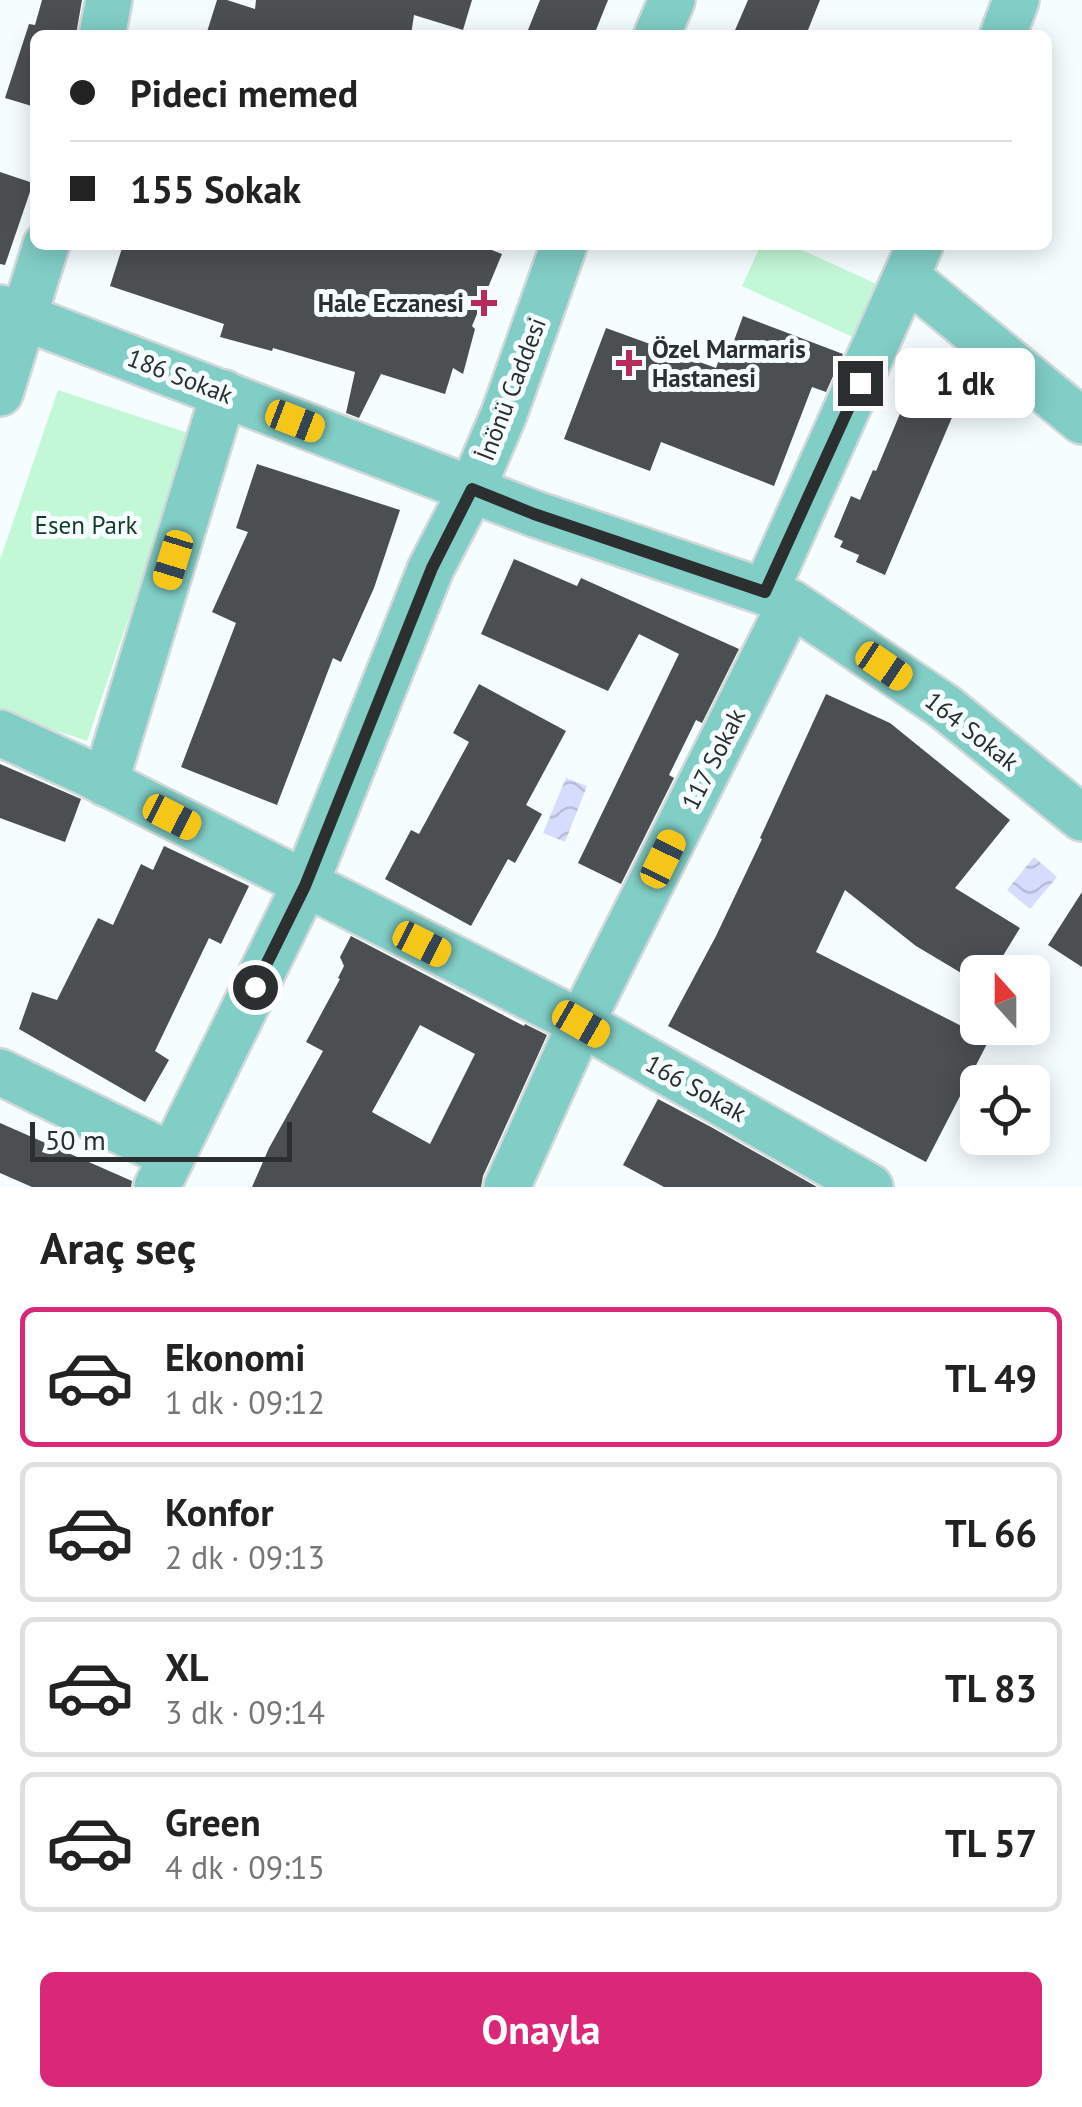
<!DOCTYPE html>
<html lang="tr">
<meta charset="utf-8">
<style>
:root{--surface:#fff;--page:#f2f2f2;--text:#222;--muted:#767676;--line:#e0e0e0;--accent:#db2777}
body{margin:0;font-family:"PT Sans",sans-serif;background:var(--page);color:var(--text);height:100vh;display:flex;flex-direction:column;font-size:38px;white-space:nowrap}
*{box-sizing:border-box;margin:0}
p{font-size:32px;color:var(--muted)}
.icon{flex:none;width:55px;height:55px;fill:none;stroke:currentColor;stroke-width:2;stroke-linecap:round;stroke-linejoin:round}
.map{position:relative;height:1187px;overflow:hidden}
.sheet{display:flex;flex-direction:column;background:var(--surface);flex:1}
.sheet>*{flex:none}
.top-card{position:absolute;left:30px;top:30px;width:1022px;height:220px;border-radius:15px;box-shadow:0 5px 25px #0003;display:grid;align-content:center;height:220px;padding:0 40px;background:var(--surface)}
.needle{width:65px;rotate:339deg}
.fabs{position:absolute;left:960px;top:955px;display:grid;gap:20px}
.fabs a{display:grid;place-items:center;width:90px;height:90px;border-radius:15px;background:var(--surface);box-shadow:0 5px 25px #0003;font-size:50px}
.scale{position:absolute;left:30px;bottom:25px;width:262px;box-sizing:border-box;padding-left:10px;border:5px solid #2c2f30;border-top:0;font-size:28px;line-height:35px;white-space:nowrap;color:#2c2f30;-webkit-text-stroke:8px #f6fdff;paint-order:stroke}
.end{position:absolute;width:45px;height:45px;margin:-22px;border:12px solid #2c2f30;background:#fff;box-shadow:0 0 0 5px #fff}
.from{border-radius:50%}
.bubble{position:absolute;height:70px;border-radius:15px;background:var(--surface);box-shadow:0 5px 25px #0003;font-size:32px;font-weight:600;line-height:70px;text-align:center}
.car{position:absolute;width:30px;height:60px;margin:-30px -15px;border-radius:12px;box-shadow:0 0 8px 2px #0007;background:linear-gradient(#f5c518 24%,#345 0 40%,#f5c518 0 76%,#345 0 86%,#f5c518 0)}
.top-card b{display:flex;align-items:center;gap:35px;height:95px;font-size:38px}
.top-card b+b{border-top:2px solid var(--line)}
.top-card i{width:25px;height:25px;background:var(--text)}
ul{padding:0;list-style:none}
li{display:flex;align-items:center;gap:30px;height:140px;margin:0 20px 15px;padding:0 20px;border:5px solid var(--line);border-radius:15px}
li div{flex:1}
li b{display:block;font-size:38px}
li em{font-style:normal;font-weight:600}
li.active{border-color:var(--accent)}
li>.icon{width:90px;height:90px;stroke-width:1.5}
h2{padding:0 40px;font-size:45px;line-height:120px}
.primary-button{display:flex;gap:20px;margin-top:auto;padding:20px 40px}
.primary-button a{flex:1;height:115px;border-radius:15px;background:var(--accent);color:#fff;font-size:40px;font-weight:600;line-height:115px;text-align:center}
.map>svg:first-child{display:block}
.green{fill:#c3f8d7}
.water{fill:url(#water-waves)}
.building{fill:#4b4f52;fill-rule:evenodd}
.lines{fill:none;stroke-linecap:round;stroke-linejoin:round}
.minor-casing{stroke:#d2d8da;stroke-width:50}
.minor{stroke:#81cec6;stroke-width:45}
.route{stroke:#2c2f30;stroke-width:12}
.poi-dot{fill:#b82a5a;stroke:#f6fdff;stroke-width:4}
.labels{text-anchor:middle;stroke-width:10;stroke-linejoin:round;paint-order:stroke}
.poi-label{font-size:25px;font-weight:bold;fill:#2c2f30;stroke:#f6fdff;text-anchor:end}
.street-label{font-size:25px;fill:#2c2f30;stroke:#f6fdff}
.park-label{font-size:25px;fill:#143a26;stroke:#f6fdff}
</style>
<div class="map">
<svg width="1082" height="1187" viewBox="0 0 1082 1187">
<defs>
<pattern id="water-waves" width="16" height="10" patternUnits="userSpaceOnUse" patternTransform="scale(2.5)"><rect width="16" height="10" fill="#d6dcfd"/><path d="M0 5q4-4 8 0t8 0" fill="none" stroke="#b8bdd9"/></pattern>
</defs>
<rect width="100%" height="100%" fill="#f6fdff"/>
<g class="green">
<polygon points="761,245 791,245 881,286 857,339 742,286"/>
<polygon points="58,390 191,434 87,741 0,712 0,560"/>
</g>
<g class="water">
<polygon points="566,778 587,786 565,842 543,833"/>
<polygon points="1034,857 1057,877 1030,909 1007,890"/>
</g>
<g class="building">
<polygon points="42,0 82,0 76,35 35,35 35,107 5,98 29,24 35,25"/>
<polygon points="217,0 227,0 255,9 256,0 472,0 463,30 414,15 411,35 206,35"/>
<polygon points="540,0 608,0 594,35 526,35"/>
<polygon points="748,0 820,0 806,35 733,35"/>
<polygon points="0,172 33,183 5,265 0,264"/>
<polygon points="123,245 479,245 502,254 472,326 475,329 463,374 453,368 445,394 381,374 359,418 346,413 355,372 273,348 272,351 220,337 224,324 110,286"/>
<polygon points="743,316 843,354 826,392 812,387 774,486 661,442 650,471 564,439 606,328 716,368 720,357 727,360"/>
<polygon points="927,349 973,368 885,575 856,562 859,555 840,547 843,541 834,537 851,496 860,500 873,470 876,471"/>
<polygon points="257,464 400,510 374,588 341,662 333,658 277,805 181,767 236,623 212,612 248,532 236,528"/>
<polygon points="514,559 577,586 581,578 739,649 702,723 696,720 669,775 674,778 621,884 578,863 679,654 639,634 608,691 481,634"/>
<polygon points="479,684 566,731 526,805 542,814 515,863 508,859 471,926 385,879 411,830 419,834 469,742 453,733"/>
<polygon points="826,694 890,723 1010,820 955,888 1020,928 993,972 978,972 978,983 916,946 845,890 816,952 989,1040 926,1162 668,1026 716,936 762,839 760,838"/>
<polygon points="0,764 81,799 65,842 0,818"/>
<polygon points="164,846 249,886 221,944 209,938 155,1051 169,1060 145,1102 19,1029 32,992 57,1000 98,918 113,925 141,864 153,870"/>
<polygon points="1082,892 1082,967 1048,945"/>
<path d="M351,936l173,90 1,-2 22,11 -64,141 -2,11h-229l17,-39 54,-97 -17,-9 34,-63 -2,-1 6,-12 -4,-9zM420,1025l55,29 -45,90 -58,-32z"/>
<polygon points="658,1099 711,1127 817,1187 664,1187 623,1165"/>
<polygon points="0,1123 132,1181 131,1187 32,1187 0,1173"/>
</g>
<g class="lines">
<defs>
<g id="minor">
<polyline points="102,35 109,0"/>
<polyline points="657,35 672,0"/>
<polyline points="1003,35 1016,0"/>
<polyline points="908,278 1082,421"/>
<polyline points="0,308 535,514 765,592 791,603 945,707 1082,818"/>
<polyline points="0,393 46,245"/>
<polyline points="765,592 920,245"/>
<polyline points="0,733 83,771 581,1023 870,1187"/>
<polyline points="105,783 224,393"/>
<polyline points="0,1072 172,1156"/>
<polyline points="157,1187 305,885 431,568 472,489 504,414 564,245"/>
<polyline points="507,1187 581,1023 791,603"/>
</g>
</defs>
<use href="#minor" class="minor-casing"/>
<use href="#minor" class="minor"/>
</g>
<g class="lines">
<polyline class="route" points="255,987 305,886 432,568 472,489 534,514 765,592 860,383"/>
</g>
<g class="poi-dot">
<path d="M479 288h10v10h10v10h-10v10h-10v-10h-10v-10h10z"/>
<path d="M624 348h10v10h10v10h-10v10h-10v-10h-10v-10h10z"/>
</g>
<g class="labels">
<g class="poi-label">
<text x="464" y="312">Hale Eczanesi</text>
<text x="652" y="358" text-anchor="start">Özel Marmaris<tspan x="652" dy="29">Hastanesi</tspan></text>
</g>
<g class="street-label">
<text transform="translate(180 376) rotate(21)" y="9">186 Sokak</text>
<text transform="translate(511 389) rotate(-69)" y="9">İnönü Caddesi</text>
<text transform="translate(972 731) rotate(38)" y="9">164 Sokak</text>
<text transform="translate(713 759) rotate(-63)" y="9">117 Sokak</text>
<text transform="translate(696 1088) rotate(29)" y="9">166 Sokak</text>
</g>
<g class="park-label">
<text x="86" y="534">Esen Park</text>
</g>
</g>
</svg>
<div class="fabs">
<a><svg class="needle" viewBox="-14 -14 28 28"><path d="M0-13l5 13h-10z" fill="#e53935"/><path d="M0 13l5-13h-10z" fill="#767676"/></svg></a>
<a><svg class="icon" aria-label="locate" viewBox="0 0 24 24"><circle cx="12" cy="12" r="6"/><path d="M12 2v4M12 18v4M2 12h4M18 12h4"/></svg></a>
</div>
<div class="scale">50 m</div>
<i class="end from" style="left:255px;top:987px"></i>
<i class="end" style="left:860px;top:383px"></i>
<div class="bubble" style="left:895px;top:348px;width:140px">1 dk</div>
<i class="car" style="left:295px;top:421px;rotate:111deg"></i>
<i class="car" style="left:173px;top:560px;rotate:197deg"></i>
<i class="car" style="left:884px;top:666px;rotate:124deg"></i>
<i class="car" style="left:172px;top:817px;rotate:117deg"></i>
<i class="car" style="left:663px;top:859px;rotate:26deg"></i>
<i class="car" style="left:422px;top:944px;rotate:117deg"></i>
<i class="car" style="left:581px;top:1024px;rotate:120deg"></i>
<div class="top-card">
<b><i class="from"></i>Pideci memed</b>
<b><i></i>155 Sokak</b>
</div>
</div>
<section class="sheet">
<h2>Araç seç</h2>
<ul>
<li class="active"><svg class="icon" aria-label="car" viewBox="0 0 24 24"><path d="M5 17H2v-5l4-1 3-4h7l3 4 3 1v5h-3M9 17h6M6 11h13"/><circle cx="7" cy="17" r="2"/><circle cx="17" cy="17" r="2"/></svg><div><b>Ekonomi</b><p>1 dk · 09:12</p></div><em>TL 49</em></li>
<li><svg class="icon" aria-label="car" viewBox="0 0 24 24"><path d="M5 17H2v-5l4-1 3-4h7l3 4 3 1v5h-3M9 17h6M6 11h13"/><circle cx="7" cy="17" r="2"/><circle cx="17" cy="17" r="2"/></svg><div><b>Konfor</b><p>2 dk · 09:13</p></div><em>TL 66</em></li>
<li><svg class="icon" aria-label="car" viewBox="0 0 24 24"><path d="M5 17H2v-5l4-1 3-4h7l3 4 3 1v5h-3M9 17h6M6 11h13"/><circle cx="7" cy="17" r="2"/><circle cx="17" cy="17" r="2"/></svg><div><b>XL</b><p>3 dk · 09:14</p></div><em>TL 83</em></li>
<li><svg class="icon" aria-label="car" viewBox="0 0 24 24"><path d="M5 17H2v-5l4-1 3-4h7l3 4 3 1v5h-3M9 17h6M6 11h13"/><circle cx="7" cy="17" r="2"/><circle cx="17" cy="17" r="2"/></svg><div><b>Green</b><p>4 dk · 09:15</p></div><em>TL 57</em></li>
</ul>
<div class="primary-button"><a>Onayla</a></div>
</section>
